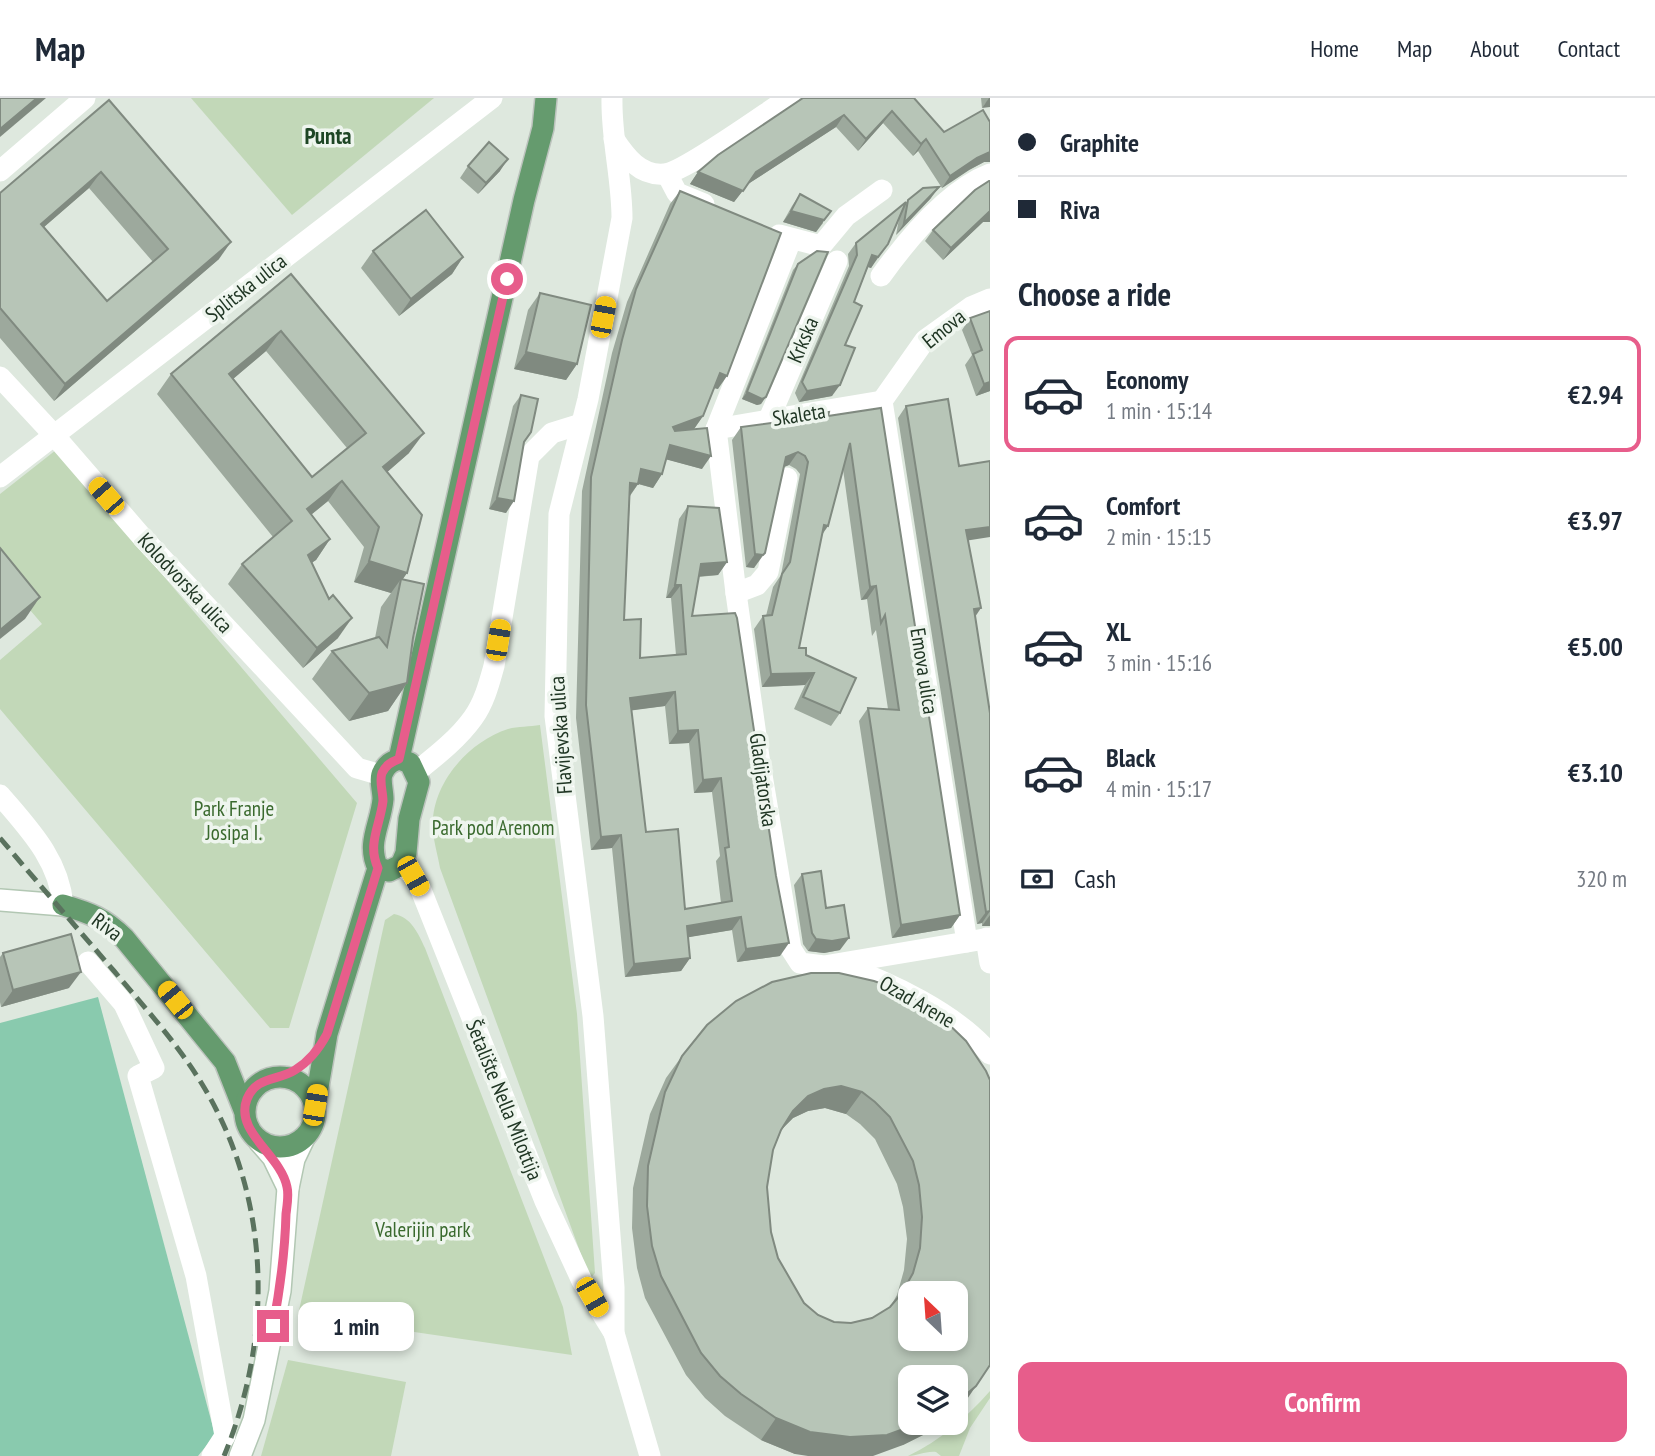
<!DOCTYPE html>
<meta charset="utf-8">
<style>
:root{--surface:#fff;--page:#f2f2f3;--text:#1f2937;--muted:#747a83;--line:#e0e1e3;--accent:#e75d8b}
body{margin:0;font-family:"PT Sans Narrow",sans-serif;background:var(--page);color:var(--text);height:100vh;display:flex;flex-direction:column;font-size:26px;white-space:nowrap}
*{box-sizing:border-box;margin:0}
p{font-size:23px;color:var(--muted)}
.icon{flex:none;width:38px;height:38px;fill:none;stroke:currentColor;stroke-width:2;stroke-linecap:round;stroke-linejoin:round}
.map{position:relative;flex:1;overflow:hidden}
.panel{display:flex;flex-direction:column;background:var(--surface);width:665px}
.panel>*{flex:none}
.hud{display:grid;align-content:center;height:154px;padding:0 28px;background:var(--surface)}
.needle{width:46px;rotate:335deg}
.fabs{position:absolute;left:898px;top:1183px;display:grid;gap:14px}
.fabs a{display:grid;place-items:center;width:70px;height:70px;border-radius:14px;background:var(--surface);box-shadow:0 4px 10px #0003;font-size:35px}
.end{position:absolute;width:32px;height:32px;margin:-16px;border:9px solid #e75d8b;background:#fff;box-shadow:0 0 0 4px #fff}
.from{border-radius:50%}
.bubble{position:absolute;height:49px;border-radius:14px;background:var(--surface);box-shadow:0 4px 10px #0003;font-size:23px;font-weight:600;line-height:49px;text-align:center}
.car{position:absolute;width:21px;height:42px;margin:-21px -10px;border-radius:9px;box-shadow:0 0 5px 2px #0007;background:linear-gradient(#f5c518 24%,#345 0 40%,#f5c518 0 76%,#345 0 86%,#f5c518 0)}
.hud b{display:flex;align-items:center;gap:24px;height:66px;font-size:26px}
.hud b+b{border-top:2px solid var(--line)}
.hud i{width:18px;height:18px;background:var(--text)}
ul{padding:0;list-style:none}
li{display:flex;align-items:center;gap:21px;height:116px;margin:0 14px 10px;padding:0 14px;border:4px solid transparent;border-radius:14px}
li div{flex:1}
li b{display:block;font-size:26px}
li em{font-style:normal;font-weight:600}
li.selected{border-color:var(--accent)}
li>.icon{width:63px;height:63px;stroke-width:1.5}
h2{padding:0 28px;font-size:32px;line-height:84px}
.pay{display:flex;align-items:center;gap:18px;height:77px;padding:0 28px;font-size:26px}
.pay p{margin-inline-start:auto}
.button{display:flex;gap:14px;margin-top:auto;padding:14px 28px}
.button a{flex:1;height:80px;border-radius:14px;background:var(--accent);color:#fff;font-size:28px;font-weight:600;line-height:80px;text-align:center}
header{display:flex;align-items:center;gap:42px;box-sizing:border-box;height:98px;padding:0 35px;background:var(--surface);border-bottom:2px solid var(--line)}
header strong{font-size:33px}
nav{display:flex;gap:38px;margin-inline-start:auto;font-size:24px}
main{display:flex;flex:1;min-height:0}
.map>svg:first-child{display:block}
.green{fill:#c2d8b8}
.water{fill:#89caae}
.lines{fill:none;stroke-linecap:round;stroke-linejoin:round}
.secondary-casing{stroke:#b2c7b3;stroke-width:24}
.primary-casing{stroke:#bcc3bd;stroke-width:24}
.street{stroke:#fff;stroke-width:21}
.secondary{stroke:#fff;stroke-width:21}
.primary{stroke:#659b6e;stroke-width:21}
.rail{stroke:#5a725e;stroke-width:5;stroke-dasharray:14 7;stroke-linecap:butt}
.wall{fill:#9da99d;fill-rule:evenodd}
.shaded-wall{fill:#808a80}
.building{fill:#b7c5b7;stroke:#808a80;stroke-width:2;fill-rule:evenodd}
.route{stroke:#e75d8b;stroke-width:9}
.labels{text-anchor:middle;stroke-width:7;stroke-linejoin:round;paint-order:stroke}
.street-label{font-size:21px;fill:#203624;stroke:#eef5ee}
.park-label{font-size:21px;fill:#3a6a2e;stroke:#eef5ee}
.neighbourhood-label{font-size:23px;font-weight:bold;fill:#1e4625;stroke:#eef5ee}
</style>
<header>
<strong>Map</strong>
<nav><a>Home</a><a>Map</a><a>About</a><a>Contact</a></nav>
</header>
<main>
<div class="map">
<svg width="990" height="1358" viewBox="0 0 990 1358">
<rect width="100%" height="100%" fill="#dee8de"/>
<g class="green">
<polygon points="191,0 434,0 292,117"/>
<polygon points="56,352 357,705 289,930 270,930 0,611 0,562 42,526 0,477 0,396"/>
<path d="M540,627l37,289 18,259 -5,6 -150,-411c-2,-12 -6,-25 -7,-37 -4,-44 34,-89 75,-102 10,-3 22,-2 32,-4z"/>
<path d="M394,816c17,3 24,19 31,34l138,359 9,48 -274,-40 87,-395z"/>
<polygon points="288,1262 406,1284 391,1358 261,1358"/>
<path d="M990,1293v7l-20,30 -11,28h-18l-5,-4c-11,-1 -18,4 -28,4 33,-16 58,-38 82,-65z"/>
</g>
<polygon class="water" points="98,899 215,1337 198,1358 0,1358 0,925"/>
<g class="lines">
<defs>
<g id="secondary">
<polyline points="0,802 63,807"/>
<polyline points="259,1043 273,1059 288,1090"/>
<polyline points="240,1358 254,1322 280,1193 288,1090 294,1061 304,1040"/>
</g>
<g id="primary">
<polyline points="399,661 524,102 543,30 546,0"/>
<path d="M63,807c27,8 41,13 61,33l101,124 19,48"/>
<circle cx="280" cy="1014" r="35"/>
<path d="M315,1007l12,-71 51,-166c-12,-25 3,-44 5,-69 0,-9 -4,-20 0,-27 4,-8 8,-10 16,-13l11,4 9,19 -10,37 -3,34 -5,12 -12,6 -11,-3"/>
</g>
</defs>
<use href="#secondary" class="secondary-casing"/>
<use href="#primary" class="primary-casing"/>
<g class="street">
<path d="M612,0c-1,40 10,80 10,120l-34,181 -29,115 -4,202 38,300 21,271v46l36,123"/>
<path d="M614,41c12,18 26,37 50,35 19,-1 103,-62 125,-76"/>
<polyline points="0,73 85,0"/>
<polyline points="667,76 677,95 704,106"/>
<polyline points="779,137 821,148 846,118 882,92"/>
<polyline points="791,142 716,331 736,495 759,659 791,851 800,865 824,868 990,840"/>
<path d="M881,178c26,-36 67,-86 109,-102"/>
<polyline points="0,279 53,336 142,439 357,670 381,677"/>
<polyline points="882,303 967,844"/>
<polyline points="882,303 925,242 971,209 990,201"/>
<polyline points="769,321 837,163"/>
<polyline points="716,331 882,303"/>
<polyline points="0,379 492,0"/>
<polyline points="736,495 757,487 768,474 787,380"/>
<path d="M416,674c20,-16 42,-33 57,-54 11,-15 16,-34 21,-52l35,-210 23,-23 29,-9"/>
<path d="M0,697c28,33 59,64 63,110"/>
<polyline points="401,767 413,777 421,792 545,1103 582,1183 614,1235"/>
<polyline points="986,840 990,865"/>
<polyline points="88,864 124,906 154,970 138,978 196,1178 225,1338 212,1358"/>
<path d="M840,867c48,16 117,49 150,89"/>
</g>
<use href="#secondary" class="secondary"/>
<use href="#primary" class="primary"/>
<path class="rail" d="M0,740c38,45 76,89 114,133 31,37 63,72 88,113 69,113 72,251 22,372"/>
</g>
<g class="wall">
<polygon points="802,0 914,0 944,34 984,64 969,72 942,90 918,53 913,58 883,25 858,53 836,29 748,86 734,104 690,86 698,74"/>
<polygon points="981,0 990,0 982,10"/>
<path d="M109,2l110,159 -165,142 -54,-63v-145zM89,90l64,74 -46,39 -63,-74z"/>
<polygon points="468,68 500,73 478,96 460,80"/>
<polygon points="990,83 990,124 983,124 943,162 925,143 933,132"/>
<path d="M680,93l38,198 -4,-1 -11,28 -9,13 8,40 -36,-10 -4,15 -9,14 -15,-4 -8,12 -6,124 16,38 36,-3 -5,-57h-5l13,-79 9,-13 39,56 -9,13 -19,2 -7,39 88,340 -43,6 -5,-32 -44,7 2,21 -9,13 -56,6 -13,-129 -21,2 -15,-132 6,-227 30,-138 15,-51 43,-98zM665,608l4,38 20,-1 5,50 18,-1 8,64 -4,5 5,42 -36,6 -39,-77 -15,-122z"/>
<polygon points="800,96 823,125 816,134 783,124 792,108"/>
<polygon points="931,100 896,137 899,121 871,170 868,169 854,204 845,247 832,298 799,304 795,295 849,168 848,156 856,145 904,107 908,102"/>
<polygon points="373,153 463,159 452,176 399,218 361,170"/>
<polygon points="798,166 761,306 757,307 742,301 793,172"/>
<path d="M291,176l118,179 -22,19 20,101 -5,7 11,58 -6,45 -19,28 -39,10 -37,-42 20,-28 43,-13 6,-31 10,-14 -37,-11 10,-35 -36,-46 -17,14 19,24 -14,21 -4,2 26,76 -35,30 -75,-84 14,-20 31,-27 -116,-143 14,-20zM266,253l81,97 -35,29 -79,-98z"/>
<polygon points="540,195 577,266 566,282 514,271 528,212"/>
<polygon points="990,213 990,293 976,298 965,267 972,257 962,232 970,220"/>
<polygon points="521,297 524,344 506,415 489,411 513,308"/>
<polygon points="906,308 968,443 975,519 990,615 990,828 982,828 982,825 977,826 898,320"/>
<polygon points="881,310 960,817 951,830 892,840 859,623 868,610 888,611 876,532 872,538 867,501 861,502 843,371 828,428 822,437 799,550 806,557 840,615 831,628 794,611 805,587 762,589 754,531 763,518 766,518 773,489 781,477 800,376 796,371 789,367 783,369 754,470 746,469 732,342 741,329 820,318 822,315 828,318"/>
<polygon points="802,776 826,810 840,852 824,855 808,853 803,846 794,787"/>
<polygon points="3,855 69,890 1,909 0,904 0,859"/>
<path d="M902,893l59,417 -5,4v-35l-46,46h32l-7,6 -32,16 -108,9 -34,-14 -36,-24 -20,-18 -19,-23 -41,-77 -8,-30 -5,-40 1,-40 17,-74 16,-36 16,-22zM825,1010l21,6 14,10 15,15 22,45 6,23 4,32 -3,31 -7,25 -7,12 -18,11 -21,5 -17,-1 -16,-7 -14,-12 -26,-45 -7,-26 -4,-45 6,-37 9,-21 11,-11 15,-7z"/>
</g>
<g class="shaded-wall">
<polygon points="37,0 46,0 0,39 0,31"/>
<polygon points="989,0 990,0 990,9 982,10"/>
<polygon points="892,13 883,25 858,53 866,41"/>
<polygon points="844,17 836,29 748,86 734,104 690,86 698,74 756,74"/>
<polygon points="926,41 918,53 913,58 921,46"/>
<polygon points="990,54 990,64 984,64 969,72 942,90 950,78 977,60"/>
<polygon points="508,61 500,73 478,96 486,85"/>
<polygon points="101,74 89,90 29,142 41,126"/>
<polygon points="939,89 931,100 896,137 904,125"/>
<polygon points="791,113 831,113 816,134 783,124"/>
<polygon points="990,113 990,124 983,124 943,162 951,150"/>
<polygon points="231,144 219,161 54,303 65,286"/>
<polygon points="872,157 880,157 871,170 865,168"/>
<polygon points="463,159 452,176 399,218 411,201"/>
<polygon points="281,233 266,253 214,297 229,276"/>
<polygon points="526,254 577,266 566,282 514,271"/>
<polygon points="720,275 727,278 718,291 711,289"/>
<polygon points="990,284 990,293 976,298 984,286"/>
<polygon points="840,287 832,298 799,304 807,293"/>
<polygon points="747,294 766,299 761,306 757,307 742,301"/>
<polygon points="703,318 694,331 664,342 673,329"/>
<polygon points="424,335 409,355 369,390 383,369"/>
<polygon points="670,347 711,358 702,371 661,360"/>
<polygon points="798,354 789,367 777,372 786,359"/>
<polygon points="641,371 662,376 653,390 632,384"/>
<polygon points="342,383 328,403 292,432 307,411"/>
<polygon points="630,385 638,386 628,400"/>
<polygon points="497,400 514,403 506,415 489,411"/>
<polygon points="824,427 828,428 819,440"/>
<polygon points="990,429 990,439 958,444 966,432"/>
<polygon points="330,441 316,462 294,477 308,457"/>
<polygon points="765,455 754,470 746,469 755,456"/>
<polygon points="369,463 407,475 400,485 401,481 391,495 354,484"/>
<polygon points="727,464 718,477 691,479 701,466"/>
<polygon points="675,487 681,487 671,500 666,500"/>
<polygon points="876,488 867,501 861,502 870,489"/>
<polygon points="40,499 25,521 0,541 0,532"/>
<polygon points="981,510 973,522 974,511"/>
<polygon points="352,520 338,540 303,570 317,550"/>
<polygon points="814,575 805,587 762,589 771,576"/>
<polygon points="407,585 388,613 349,623 369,595"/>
<polygon points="675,594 665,608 620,614 630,600"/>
<polygon points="698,632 689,645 669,646 678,633"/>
<polygon points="721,680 712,694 694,695 703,682"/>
<polygon points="621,737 612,750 591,752 601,739"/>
<polygon points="990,813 982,825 977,826 986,814"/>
<polygon points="960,817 951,830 892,840 901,827"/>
<polygon points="990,817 990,828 982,828"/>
<polygon points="741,819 732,832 678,841 687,828"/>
<polygon points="849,840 840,852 824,855 808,853 816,841"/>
<polygon points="789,845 780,858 737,864 746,851"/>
<polygon points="690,860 681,873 625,879 634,866"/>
<polygon points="81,874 69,890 1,909 13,892"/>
<polygon points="841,988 862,994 846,1016 825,1010 808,1013 793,1020 778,1035 793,1013 808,998 824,991"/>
<polygon points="976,1288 961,1310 956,1314 956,1305"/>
<polygon points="776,1320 920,1325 942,1325 935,1331 903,1347 873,1358 808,1358 795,1356 761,1342"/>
</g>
<g class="building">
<polygon points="0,0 37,0 0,31"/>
<polygon points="803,0 914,0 944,34 983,12 990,24 990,54 977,60 950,78 926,41 921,46 892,13 866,41 844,17 756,74 743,93 698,74 718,57"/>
<path d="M109,2l122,142 -166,142 -65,-76v-115zM101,74l67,77 -61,52 -66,-77z"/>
<polygon points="489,44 508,61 486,85 468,68"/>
<polygon points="989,83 990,83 990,113 951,150 933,132 975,92"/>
<polygon points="939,89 904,125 908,102 923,90"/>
<path d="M680,93l101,42 -54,143 -7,-3 -17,43 -30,11 2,4 32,-3 4,28 -41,-11 -8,29 -21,-5 -3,15 -8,-1 -6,137 17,-1 -1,39 46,-4 -5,-69h-6l13,-79 31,2 8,54 -26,2 -9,52 43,-3 2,5 39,258 13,67 -43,6 -5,-32 -54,9 3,32 -56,6 -13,-129 -20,2 -15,-132 5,-228 31,-137 14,-51zM675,594l3,39 20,-1 5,50 18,-2 8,69 -4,1 7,53 -47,8 -7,-80 -32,3 -16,-134z"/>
<polygon points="800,96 831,113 824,122 791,113"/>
<polygon points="906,104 888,146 878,159 872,157 854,204 862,208 845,247 855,250 840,287 807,293 802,284 857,157 856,145"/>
<polygon points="426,112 463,159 411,201 373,153"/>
<polygon points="817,153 828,154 766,299 762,301 747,294 798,166"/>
<path d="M291,176l133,159 -41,34 39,48 -15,58 -38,-12 10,-34 -37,-46 -35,28 23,30 -22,16 21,44 4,-4 19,23 -35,30 -75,-84 50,-43 -121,-147zM281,233l85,102 -54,44 -83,-103z"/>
<polygon points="540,195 591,207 577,266 526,254"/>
<polygon points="990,213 990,284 984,286 973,256 982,252 970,220"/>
<polygon points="521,297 538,301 531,334 524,344 514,403 497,400"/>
<polygon points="948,301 959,368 990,363 990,429 966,432 981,510 974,511 990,615 990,813 986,814 906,308"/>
<polygon points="881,310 960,817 901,827 868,610 899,612 885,517 881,525 876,488 870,489 850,345 828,428 824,427 799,550 806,550 806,557 856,580 840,615 803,599 814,575 771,576 763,518 772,517 782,476 790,464 808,364 805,358 798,354 786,359 765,455 763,457 755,456 741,329 823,318 822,315 829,314 828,318"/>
<polygon points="0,450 40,499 0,532"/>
<polygon points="401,481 424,486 413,540 407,585 369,595 332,553 379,539 387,549"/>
<polygon points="821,773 826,810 844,807 849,840 832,843 816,841 812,835 802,776"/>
<polygon points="71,836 81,874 13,892 3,855"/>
<path d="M811,875h28l35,8 28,10 35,22 29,28 20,30 4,9v285l-14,21 -20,17v-26h-46v46h10l-33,12 -37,2 -40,-5 -34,-14 -35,-24 -21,-18 -19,-23 -40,-77 -9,-30 -5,-40 1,-40 17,-74 17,-36 25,-31 29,-24 36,-19zM841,988l21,6 13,10 15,15 23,44 6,24 3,32 -2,31 -7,25 -11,20 -12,14 -18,11 -21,5 -17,-1 -16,-7 -14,-12 -26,-45 -7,-26 -4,-45 6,-37 8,-20 12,-19 15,-15 16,-7zM910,1195h46v46h-46z"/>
</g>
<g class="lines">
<path class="route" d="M273,1228c7,-37 12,-74 13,-112 1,-8 3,-19 1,-27 -6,-32 -53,-55 -40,-88 9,-23 31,-18 48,-29 15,-9 24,-21 32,-36l51,-166c-11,-24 2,-42 5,-67 0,-9 -4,-20 -1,-28 4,-8 9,-11 17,-14l108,-480"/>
</g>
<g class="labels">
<g class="street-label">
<text transform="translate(246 190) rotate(-38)" y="7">Splitska ulica</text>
<text transform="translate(944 231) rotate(-39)" y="7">Emova</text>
<text transform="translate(803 242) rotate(-67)" y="7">Krkska</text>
<text transform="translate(799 317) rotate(-9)" y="7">Skaleta</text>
<text transform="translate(185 485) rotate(47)" y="7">Kolodvorska ulica</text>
<text transform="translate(924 573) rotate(81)" y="7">Emova ulica</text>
<text transform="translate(561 637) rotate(-94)" y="7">Flavijevska ulica</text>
<text transform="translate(763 682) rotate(82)" y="7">Gladijatorska</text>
<text transform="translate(107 829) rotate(37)" y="7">Riva</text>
<text transform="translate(917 904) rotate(30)" y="7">Ozad Arene</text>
<text transform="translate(504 1002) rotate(68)" y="7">Šetalište Nella Milottija</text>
</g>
<g class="park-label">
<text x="234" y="718">Park Franje<tspan x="234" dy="24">Josipa I.</tspan></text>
<text x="493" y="737">Park pod Arenom</text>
<text x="423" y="1139">Valerijin park</text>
</g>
<g class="neighbourhood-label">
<text x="328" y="46">Punta</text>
</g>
</g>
</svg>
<div class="fabs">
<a><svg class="needle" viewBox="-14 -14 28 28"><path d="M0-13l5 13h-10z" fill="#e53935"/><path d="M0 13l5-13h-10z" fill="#747a83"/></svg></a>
<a><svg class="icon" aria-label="layers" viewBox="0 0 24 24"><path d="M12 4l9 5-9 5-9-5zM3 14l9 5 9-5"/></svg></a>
</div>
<i class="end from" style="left:507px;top:181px"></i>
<i class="end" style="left:273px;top:1228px"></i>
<div class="bubble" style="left:298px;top:1204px;width:116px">1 min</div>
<i class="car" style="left:603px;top:219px;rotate:11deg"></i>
<i class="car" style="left:106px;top:398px;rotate:319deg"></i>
<i class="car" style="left:498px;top:542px;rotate:9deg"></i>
<i class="car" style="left:413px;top:778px;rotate:151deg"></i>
<i class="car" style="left:175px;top:902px;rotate:321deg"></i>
<i class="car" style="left:315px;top:1007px;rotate:10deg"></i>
<i class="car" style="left:592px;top:1199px;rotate:150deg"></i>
</div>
<section class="panel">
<div class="hud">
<b><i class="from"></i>Graphite</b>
<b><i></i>Riva</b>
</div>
<h2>Choose a ride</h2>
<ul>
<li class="selected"><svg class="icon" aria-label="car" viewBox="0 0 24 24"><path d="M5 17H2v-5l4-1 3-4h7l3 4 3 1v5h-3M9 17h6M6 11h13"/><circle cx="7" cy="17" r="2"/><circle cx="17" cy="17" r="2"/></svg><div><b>Economy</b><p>1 min · 15:14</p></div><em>€2.94</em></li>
<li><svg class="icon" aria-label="car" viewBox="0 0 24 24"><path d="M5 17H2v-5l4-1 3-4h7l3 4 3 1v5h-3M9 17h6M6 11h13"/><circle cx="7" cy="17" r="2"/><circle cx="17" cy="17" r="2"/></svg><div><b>Comfort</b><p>2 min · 15:15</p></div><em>€3.97</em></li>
<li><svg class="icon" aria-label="car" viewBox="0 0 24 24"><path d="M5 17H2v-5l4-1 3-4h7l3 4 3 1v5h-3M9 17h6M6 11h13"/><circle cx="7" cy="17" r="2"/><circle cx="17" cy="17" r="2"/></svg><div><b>XL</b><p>3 min · 15:16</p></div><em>€5.00</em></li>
<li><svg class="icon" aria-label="car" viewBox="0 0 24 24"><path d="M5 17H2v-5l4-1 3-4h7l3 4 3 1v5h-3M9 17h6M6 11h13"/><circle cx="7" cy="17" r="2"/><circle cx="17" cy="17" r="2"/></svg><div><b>Black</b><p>4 min · 15:17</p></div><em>€3.10</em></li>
</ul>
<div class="pay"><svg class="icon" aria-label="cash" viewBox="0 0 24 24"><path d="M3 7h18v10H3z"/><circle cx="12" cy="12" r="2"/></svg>Cash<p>320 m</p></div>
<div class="button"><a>Confirm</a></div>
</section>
</main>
